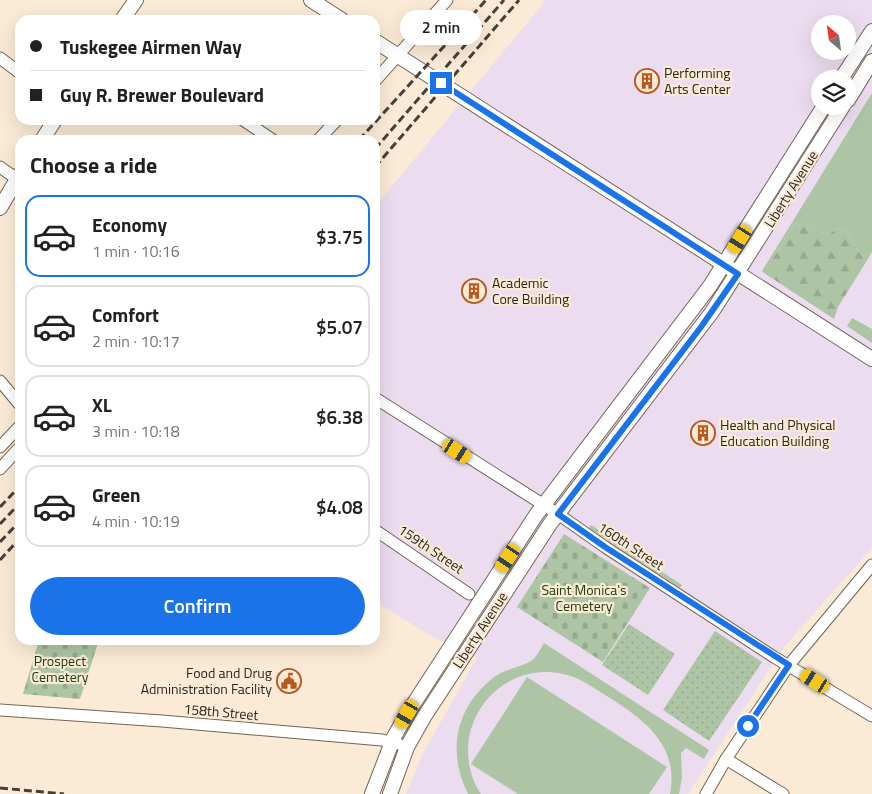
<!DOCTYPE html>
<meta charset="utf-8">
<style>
:root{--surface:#fff;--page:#f6f6f6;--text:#202124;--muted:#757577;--line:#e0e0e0;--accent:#1a73e8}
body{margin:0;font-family:"Titillium Web",sans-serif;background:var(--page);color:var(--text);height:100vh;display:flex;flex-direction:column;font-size:19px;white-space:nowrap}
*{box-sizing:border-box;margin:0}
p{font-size:16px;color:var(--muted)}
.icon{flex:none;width:28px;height:28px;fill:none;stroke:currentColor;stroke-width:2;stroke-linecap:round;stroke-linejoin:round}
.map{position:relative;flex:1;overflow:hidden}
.sheet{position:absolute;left:15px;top:135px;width:365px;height:510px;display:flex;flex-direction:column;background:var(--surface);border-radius:15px;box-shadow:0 5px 20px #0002}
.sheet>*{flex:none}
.guide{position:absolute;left:15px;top:15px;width:365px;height:110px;border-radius:15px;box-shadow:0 5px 20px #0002;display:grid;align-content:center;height:110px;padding:0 15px;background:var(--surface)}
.needle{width:32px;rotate:331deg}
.controls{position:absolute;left:811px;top:15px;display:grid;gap:10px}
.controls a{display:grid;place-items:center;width:45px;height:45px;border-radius:50%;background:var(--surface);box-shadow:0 5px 20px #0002;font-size:25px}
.end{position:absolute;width:22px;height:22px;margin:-11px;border:6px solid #1a73e8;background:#fff;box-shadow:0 0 0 2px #fff}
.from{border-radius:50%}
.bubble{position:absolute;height:35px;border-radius:18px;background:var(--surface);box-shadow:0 5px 20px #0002;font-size:16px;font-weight:600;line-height:35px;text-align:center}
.car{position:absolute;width:15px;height:30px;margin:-15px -8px;border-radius:6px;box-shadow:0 0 4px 1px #0007;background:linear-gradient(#f5c518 24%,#345 0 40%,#f5c518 0 76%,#345 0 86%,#f5c518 0)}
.guide b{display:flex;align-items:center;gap:18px;height:48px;font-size:19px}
.guide b+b{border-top:1px solid var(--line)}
.guide i{width:12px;height:12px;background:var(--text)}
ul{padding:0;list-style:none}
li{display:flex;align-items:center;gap:15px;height:82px;margin:0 10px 8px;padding:0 5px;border:2px solid var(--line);border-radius:15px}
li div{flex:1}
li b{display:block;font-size:19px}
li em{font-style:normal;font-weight:600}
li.current{border-color:var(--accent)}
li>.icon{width:45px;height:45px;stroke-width:1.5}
h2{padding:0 15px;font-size:22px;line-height:60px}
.cta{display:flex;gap:10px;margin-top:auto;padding:10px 15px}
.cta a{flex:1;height:58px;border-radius:30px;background:var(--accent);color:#fff;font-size:20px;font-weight:600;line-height:58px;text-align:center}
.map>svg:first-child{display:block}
.education{fill:#ecdcef;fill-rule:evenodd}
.green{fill:#adc5a4}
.forest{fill:url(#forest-firs)}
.cemetery{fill:url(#cemetery-stones)}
.park{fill:url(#park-dots)}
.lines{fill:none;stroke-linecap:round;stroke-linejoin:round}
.minor-casing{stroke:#736554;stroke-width:13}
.major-casing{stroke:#736554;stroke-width:16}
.minor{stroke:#fff;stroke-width:11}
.major{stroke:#fff;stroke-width:14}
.rail{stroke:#474037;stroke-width:3;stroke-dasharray:8 4;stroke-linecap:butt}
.route{stroke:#1a73e8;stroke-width:6}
.labels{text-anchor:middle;stroke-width:4.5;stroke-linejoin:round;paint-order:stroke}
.poi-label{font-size:14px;fill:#2b251e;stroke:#faead6;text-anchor:start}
.street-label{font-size:14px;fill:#2b251e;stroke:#faead6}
.park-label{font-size:14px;fill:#1f410d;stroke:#faead6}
</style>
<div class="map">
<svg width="872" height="794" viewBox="0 0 872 794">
<defs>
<pattern id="forest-firs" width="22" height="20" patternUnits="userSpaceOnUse" patternTransform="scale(1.25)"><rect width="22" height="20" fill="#adc5a4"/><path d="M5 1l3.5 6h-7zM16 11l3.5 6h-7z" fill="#95a98d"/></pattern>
<pattern id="cemetery-stones" width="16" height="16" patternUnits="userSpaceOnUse" patternTransform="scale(1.25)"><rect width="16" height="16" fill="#adc5a4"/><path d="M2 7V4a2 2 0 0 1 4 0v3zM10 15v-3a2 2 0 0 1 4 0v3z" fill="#95a98d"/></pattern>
<pattern id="park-dots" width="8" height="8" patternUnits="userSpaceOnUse" patternTransform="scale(1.25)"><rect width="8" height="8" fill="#adc5a4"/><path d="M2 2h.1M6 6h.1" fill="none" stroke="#95a98d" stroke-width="1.8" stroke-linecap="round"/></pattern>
</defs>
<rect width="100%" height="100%" fill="#faead6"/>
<path class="education" d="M546,0h326v548l-88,99 -96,147h-282l17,-41 54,-95 -46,-22 -56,-35v-394zM820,24h28v27h-28zM820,79h28v27h-28z"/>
<g class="green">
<polygon points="872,93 872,252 866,262 847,232 839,228 827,235 795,223 764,273 762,271"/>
<polygon points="852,318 872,329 872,343 847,326"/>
<polygon points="591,525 682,585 682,586 679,587 589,528"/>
<path d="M544,643l165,107 -5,9 -18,-11 -5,5 1,25 -3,16h-9c9,-48 -24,-73 -60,-96 -15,-9 -30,-21 -47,-24 -41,-9 -80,15 -92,55 -6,20 -3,47 10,65h-13c-21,-42 -13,-86 25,-116 11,-9 26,-10 38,-17 5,-3 10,-13 13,-18z"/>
<polygon points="527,677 667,767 649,794 518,794 471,764"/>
</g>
<polygon class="forest" points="795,223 827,235 839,228 847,232 866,262 838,307 834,319 764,273"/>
<g class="cemetery">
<polygon points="564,534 650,588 603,662 517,607"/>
<polygon points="39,640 99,640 80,699 23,694"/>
</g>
<g class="park">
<polygon points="629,624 675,654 648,695 602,665"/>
<polygon points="715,631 762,662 709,741 663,710"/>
</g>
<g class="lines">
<defs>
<g id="minor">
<polyline points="0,58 20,73"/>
<polyline points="375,81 447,0"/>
<polyline points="243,120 273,140"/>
<polyline points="318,140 337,120"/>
<polyline points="0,167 20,181"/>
<polyline points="0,381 20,405"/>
<polyline points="375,398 558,514 605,547 774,657 872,716"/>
<polyline points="0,447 20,426"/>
<polyline points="0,469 20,447"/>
<polyline points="375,530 469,594"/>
<polyline points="0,710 162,721 382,740 399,744"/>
<polyline points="726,759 783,794"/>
<polyline points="706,794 726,759 789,665 872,565"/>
</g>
<g id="major">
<polyline points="311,0 342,20"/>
<polyline points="122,20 136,0"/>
<polyline points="375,41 872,359"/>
<polyline points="841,79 872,31"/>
<polyline points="848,100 872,61"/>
<polyline points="42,140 55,120"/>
<polyline points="0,208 20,174"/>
<polyline points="372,794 394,737 407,714 536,515 710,286 824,106"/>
<polyline points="390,794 407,747 424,717 550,524 712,312 843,106"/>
</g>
</defs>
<use href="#minor" class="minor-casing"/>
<use href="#major" class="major-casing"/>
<use href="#minor" class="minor"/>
<use href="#major" class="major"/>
<g class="rail">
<polyline points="359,140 486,0"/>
<polyline points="375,149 504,0"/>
<polyline points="375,167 519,0"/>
<polyline points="0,507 20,486"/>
<polyline points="0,524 20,503"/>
<polyline points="0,542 20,521"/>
<polyline points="0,560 20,538"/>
<polyline points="0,788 64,794"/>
</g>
</g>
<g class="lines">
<polyline class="route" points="441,83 738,274 701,327 558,514 605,547 789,665 748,726"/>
</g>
<defs>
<symbol id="building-ring" viewBox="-11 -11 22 22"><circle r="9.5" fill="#faead6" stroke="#b9571d" stroke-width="1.5"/><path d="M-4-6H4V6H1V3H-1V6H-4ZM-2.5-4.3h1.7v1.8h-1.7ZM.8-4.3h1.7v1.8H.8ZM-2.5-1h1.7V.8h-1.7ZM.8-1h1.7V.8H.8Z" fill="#b9571d"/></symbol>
<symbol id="civic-ring" viewBox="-11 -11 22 22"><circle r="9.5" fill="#faead6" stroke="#b9571d" stroke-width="1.5"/><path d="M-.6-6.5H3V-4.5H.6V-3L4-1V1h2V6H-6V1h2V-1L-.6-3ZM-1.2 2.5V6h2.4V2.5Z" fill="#b9571d"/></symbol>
</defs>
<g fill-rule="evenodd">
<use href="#building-ring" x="633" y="67" width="28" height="28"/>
<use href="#building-ring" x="460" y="277" width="28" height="28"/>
<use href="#building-ring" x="689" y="419" width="28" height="28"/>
<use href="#civic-ring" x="275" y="667" width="28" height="28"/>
</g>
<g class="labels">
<g class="poi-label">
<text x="664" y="78">Performing<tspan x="664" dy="16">Arts Center</tspan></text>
<text x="492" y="288">Academic<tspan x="492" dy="16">Core Building</tspan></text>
<text x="720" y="430">Health and Physical<tspan x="720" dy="16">Education Building</tspan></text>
<text x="272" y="678" text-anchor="end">Food and Drug<tspan x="272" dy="16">Administration Facility</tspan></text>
</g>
<g class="street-label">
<text transform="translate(791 189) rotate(-58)" y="5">Liberty Avenue</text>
<text transform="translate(631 546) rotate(33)" y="5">160th Street</text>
<text transform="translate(431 549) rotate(34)" y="5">159th Street</text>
<text transform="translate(480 630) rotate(-57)" y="5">Liberty Avenue</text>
<text transform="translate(221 712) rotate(5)" y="5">158th Street</text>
</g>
<g class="park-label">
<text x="584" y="595">Saint Monica's<tspan x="584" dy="16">Cemetery</tspan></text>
<text x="60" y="666">Prospect<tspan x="60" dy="16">Cemetery</tspan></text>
</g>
</g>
</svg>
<div class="controls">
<a><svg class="needle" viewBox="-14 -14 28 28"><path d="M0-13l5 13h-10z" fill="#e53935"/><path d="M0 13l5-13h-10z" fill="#757577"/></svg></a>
<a><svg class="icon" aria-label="layers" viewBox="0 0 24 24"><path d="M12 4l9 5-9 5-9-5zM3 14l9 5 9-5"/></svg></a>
</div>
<i class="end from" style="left:748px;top:726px"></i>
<i class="end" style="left:441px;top:83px"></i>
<div class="bubble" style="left:400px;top:10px;width:82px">2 min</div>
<i class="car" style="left:740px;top:239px;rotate:212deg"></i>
<i class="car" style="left:457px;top:451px;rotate:123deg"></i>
<i class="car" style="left:508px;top:558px;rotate:213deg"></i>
<i class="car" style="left:815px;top:681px;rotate:301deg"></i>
<i class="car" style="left:407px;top:714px;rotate:210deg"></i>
<div class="guide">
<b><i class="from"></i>Tuskegee Airmen Way</b>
<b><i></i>Guy R. Brewer Boulevard</b>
</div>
<section class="sheet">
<h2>Choose a ride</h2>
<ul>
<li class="current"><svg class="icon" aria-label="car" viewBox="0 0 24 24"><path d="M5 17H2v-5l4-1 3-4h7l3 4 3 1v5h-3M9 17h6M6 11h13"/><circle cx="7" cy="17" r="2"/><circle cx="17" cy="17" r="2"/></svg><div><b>Economy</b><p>1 min · 10:16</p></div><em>$3.75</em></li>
<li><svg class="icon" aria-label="car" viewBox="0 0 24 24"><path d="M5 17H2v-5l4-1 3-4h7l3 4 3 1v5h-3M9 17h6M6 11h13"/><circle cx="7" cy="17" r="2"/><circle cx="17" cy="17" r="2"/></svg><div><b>Comfort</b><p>2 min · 10:17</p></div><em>$5.07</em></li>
<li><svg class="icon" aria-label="car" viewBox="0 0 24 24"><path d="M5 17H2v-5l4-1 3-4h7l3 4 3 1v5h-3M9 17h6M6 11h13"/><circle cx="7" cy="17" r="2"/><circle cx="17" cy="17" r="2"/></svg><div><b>XL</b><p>3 min · 10:18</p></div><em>$6.38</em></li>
<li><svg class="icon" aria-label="car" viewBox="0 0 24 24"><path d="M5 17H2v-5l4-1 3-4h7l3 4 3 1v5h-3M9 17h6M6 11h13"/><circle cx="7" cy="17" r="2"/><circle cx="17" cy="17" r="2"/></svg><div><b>Green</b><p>4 min · 10:19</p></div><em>$4.08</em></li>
</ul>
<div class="cta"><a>Confirm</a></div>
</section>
</div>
